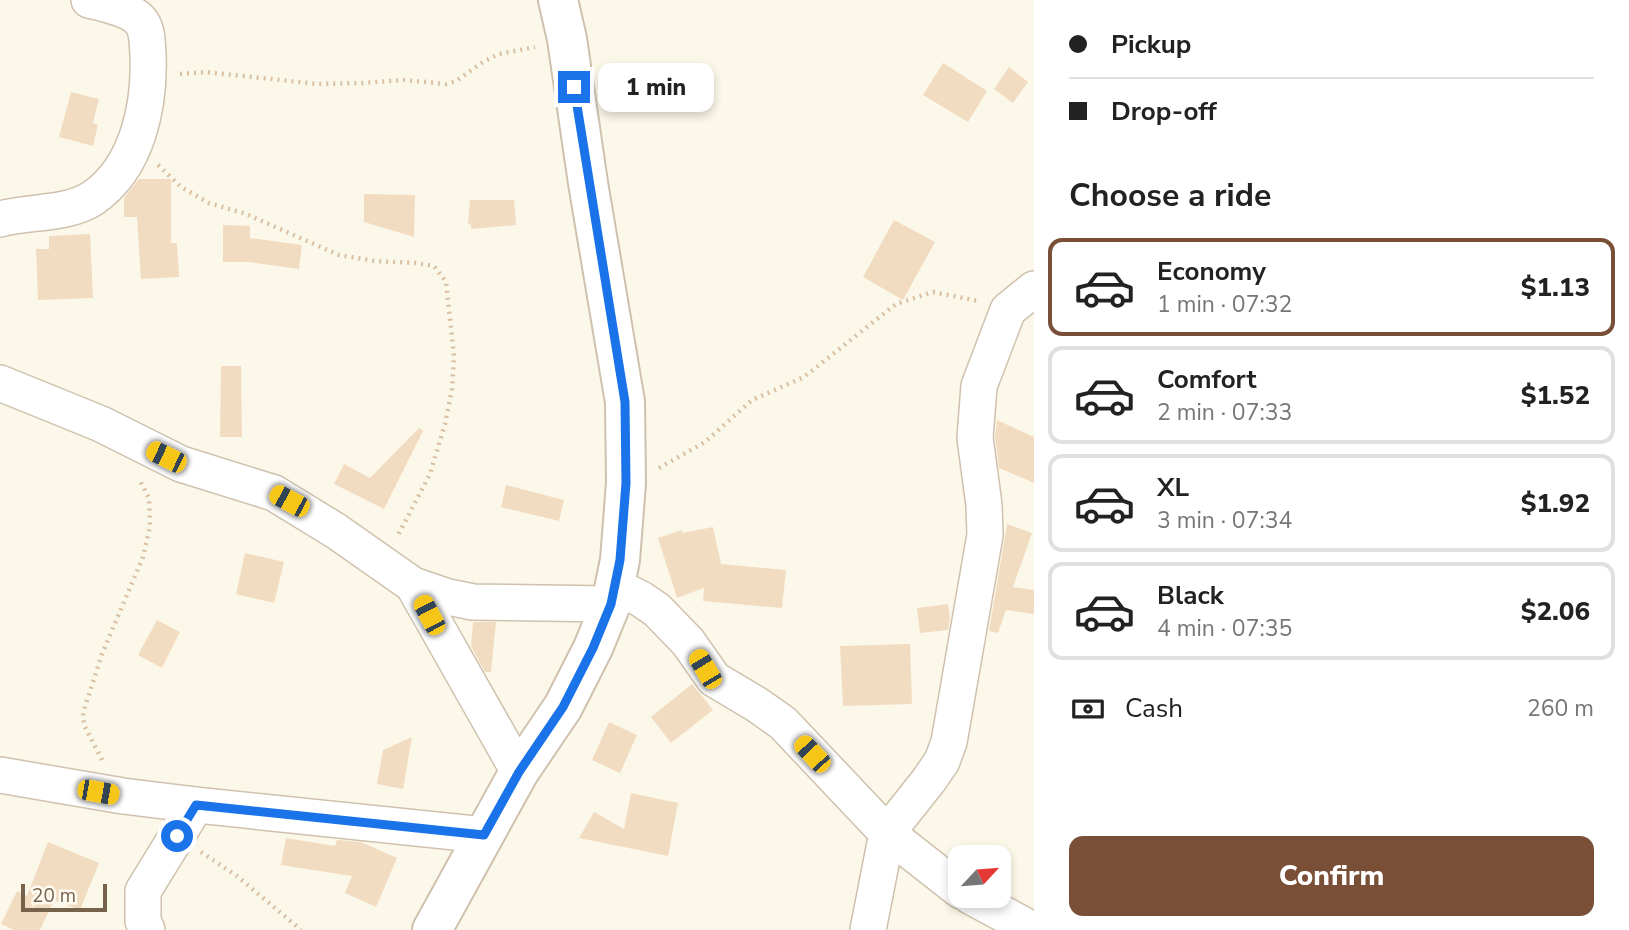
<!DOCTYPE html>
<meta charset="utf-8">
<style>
:root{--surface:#fff;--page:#f6f6f6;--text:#222;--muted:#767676;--line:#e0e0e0;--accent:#795037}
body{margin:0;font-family:"Nunito Sans",sans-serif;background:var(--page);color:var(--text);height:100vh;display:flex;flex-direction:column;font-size:26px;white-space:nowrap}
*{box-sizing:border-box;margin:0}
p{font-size:23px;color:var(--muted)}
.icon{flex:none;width:38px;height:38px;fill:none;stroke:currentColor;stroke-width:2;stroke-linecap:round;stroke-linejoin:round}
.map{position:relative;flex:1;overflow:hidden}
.side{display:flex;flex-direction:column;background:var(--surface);width:595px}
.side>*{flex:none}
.hud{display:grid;align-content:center;height:154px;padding:0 35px;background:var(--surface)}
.needle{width:46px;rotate:64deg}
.tools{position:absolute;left:948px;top:845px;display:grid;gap:14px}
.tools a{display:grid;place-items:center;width:63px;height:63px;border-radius:14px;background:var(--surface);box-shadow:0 4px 10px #0003;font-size:35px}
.scale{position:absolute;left:21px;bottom:18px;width:86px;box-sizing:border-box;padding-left:7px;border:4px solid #77624c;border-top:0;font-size:19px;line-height:24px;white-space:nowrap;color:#77624c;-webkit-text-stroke:5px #fffbf0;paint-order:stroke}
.end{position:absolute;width:32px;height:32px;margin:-16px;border:9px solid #1a73e8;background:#fff;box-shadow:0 0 0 4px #fff}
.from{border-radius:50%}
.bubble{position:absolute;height:49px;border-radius:14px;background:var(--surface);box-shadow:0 4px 10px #0003;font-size:23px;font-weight:800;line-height:49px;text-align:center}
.car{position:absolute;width:21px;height:42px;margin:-21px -10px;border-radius:9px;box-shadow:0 0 5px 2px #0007;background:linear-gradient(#f5c518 24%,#345 0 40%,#f5c518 0 76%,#345 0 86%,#f5c518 0)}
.hud b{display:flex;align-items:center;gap:24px;height:66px;font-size:26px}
.hud b+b{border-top:2px solid var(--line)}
.hud i{width:18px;height:18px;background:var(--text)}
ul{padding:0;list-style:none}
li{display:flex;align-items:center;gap:21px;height:98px;margin:0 14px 10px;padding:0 21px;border:4px solid var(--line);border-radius:14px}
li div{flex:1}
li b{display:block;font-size:26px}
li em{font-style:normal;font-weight:800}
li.on{border-color:var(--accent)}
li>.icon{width:63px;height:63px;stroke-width:1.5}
h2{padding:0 35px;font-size:32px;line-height:84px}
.pay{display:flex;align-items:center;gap:18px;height:77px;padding:0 35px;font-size:26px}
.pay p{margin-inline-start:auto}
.cta{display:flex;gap:14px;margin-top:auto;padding:14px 35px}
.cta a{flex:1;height:80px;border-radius:14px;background:var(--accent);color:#fff;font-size:28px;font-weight:800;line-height:80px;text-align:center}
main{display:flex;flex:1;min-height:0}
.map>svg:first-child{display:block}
.building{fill:#f2dcc1}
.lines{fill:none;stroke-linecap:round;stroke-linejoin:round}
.minor-casing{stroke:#cfc1ae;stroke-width:38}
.tertiary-casing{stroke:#cfc1ae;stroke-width:42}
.path{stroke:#d7c0a3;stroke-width:4.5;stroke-dasharray:2 5;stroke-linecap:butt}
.minor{stroke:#fff;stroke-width:35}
.tertiary{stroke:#fff;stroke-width:38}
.route{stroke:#1a73e8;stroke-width:9}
</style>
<main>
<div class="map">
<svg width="1034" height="930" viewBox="0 0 1034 930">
<rect width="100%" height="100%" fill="#fcf8e9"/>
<g class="building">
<polygon points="943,63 987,91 968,122 923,95"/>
<polygon points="1009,67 1028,82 1013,103 994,89"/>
<polygon points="71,92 99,99 93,123 98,125 93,146 59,137"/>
<polygon points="139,179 171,179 171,243 177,243 179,277 141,279 137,217 124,217 124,198"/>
<polygon points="364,194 415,195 414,237 364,222"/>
<polygon points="470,200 514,200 516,225 471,229 471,225 468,224"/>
<polygon points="894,220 935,242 903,300 863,277"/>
<polygon points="223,225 250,226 250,238 302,245 299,269 249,262 223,262"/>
<polygon points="90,234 93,298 38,300 36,249 49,249 49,236"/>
<polygon points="221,366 241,366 242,437 220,437"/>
<polygon points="997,420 1034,437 1034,483 999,468 995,437"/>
<polygon points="419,428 423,431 384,509 334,484 344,464 370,478"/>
<polygon points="506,485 564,500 559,521 501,507"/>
<polygon points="1007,524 1032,533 1013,587 1034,590 1034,614 1006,610 998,633 989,631"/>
<polygon points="713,527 721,564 786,570 782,608 703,601 704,588 677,598 658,538 682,530 682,533"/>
<polygon points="245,553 284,562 274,603 236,594"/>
<polygon points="948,604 950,619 948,630 920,633 917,608"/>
<polygon points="157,620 180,632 162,668 138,655"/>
<polygon points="473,622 496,622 491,672 485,672 471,646"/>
<polygon points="910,644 912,704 843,706 840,646"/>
<polygon points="692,684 713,710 671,743 651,717"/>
<polygon points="609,722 637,735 620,773 592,760"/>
<polygon points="412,737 403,789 377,784 383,750"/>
<polygon points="631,793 678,803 668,856 579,838 594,812 624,829"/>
<polygon points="286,838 335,846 337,840 361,842 397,858 376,907 345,893 352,876 281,865"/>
<polygon points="48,842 99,863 80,910 54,900 40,930 14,930 1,924 17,891 27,896"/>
</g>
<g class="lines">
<defs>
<g id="minor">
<path d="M0,219c30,-8 67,-4 93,-21 45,-31 57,-93 55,-143 -1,-11 0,-23 -6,-32 -9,-14 -37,-19 -53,-23"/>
<polyline points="0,383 101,424 181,464 274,493 336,531 413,585 448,597 473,602 611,604"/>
<polyline points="413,585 519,772"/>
<polyline points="615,586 641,599 657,610 688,642 714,679 756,704 783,723 887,833 961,891"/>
<polyline points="0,775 123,796 196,805 484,835"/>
<polyline points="970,896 1033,930"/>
<polyline points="147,930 143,921 143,891 196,805"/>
<polyline points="868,930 887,833 929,780 942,761 949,742 985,535 984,505 975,438 979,386 1008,310 1034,289"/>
</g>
<polyline id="tertiary" points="432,930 519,772 563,707 593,648 611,604 620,560 626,483 625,402 588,183 567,39 558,0"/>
</defs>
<use href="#minor" class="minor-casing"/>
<use href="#tertiary" class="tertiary-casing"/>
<g class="path">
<polyline points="180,74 206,72 318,84 362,83 405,80 446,84 456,81 483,62 499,54 535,47"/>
<polyline points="158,165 181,187 209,203 246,214 339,255 375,261 416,263 434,266 446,282 454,356 452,389 445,424 430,474 397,537"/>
<polyline points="659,468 705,442 752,400 804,377 896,304 933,292 979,301"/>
<polyline points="102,760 84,725 83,713 102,654 143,557 150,526 149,498 139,479"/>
<polyline points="201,852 237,876 301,930"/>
</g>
<use href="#minor" class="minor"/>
<use href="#tertiary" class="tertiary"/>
</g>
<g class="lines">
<polyline class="route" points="177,836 196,805 484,835 519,772 563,707 593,648 611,604 620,560 626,483 625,402 574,87"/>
</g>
</svg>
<div class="tools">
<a><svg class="needle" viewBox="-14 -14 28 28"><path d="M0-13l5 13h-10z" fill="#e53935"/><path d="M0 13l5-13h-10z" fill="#767676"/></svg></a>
</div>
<div class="scale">20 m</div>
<i class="end from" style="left:177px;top:836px"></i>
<i class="end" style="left:574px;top:87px"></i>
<div class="bubble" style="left:598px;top:63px;width:116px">1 min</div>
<i class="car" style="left:166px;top:457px;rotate:296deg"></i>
<i class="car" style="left:289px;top:501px;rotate:298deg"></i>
<i class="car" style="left:429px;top:615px;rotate:332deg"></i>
<i class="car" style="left:705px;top:669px;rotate:329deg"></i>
<i class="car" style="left:812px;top:754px;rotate:317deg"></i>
<i class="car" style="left:98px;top:792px;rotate:100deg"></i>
</div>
<section class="side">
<div class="hud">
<b><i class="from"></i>Pickup</b>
<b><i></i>Drop-off</b>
</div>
<h2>Choose a ride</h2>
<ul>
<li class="on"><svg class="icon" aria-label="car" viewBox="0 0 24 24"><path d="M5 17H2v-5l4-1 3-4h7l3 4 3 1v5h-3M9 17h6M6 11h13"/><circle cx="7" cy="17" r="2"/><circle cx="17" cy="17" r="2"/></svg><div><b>Economy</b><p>1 min · 07:32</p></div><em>$1.13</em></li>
<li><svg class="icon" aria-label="car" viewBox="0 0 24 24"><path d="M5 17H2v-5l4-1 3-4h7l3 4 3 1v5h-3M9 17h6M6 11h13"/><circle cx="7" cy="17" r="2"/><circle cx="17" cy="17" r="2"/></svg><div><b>Comfort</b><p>2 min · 07:33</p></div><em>$1.52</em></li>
<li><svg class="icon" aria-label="car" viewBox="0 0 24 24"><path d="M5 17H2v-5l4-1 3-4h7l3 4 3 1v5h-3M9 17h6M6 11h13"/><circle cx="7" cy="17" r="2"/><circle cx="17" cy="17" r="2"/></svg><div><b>XL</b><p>3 min · 07:34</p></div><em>$1.92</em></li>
<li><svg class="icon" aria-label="car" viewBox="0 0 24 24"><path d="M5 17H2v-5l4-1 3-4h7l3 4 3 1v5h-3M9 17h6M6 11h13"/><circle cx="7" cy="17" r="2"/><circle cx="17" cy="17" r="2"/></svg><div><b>Black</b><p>4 min · 07:35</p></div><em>$2.06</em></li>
</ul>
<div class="pay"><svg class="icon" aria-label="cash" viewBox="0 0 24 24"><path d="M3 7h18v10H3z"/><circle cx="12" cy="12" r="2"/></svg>Cash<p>260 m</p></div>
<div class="cta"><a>Confirm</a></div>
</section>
</main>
